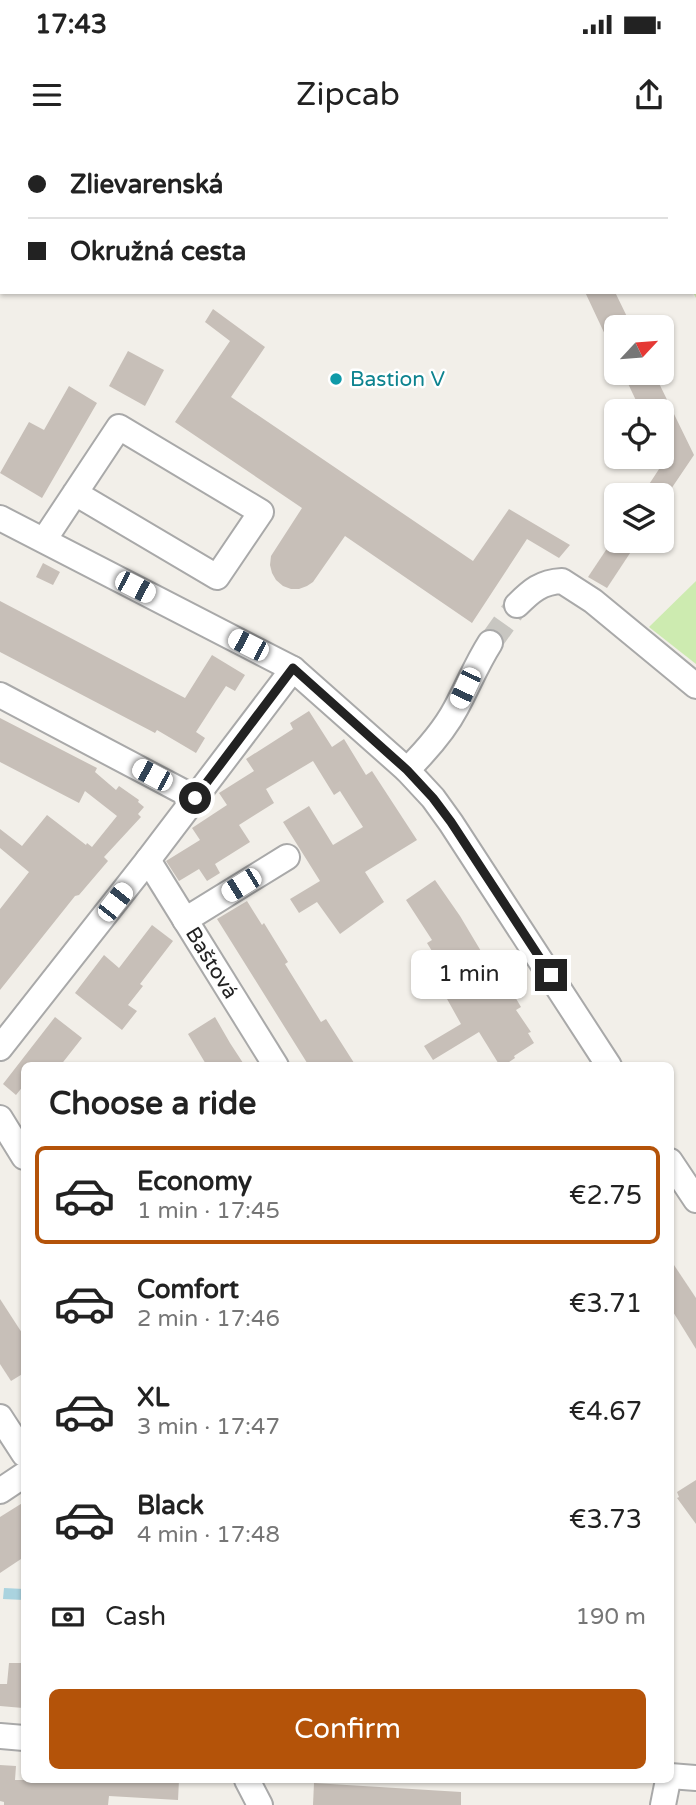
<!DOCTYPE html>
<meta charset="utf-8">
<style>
:root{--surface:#fff;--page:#f6f6f6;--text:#222;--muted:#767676;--line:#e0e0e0;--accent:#b45309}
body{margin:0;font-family:"Varela Round",sans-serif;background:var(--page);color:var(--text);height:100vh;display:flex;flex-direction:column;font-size:26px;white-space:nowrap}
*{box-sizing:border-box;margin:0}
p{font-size:23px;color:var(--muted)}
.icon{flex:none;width:38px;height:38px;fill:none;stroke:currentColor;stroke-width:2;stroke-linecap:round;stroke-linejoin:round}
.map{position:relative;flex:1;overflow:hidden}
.drawer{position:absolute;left:21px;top:922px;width:653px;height:721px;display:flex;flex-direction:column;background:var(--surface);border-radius:10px;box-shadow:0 2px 5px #0004}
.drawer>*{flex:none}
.guide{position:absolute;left:0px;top:0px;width:696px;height:154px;box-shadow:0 2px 5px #0004;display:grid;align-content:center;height:154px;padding:0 28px;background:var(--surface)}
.needle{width:46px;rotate:64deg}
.tools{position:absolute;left:604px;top:175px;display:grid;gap:14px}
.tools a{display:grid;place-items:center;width:70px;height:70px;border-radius:10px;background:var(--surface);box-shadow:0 2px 5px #0004;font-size:35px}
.end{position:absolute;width:32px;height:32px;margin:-16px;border:9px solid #222;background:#fff;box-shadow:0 0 0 4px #fff}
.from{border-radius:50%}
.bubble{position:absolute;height:49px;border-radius:10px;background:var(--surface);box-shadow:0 2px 5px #0004;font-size:23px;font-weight:600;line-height:49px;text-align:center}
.car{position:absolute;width:21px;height:42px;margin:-21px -10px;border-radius:9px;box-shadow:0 0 5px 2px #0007;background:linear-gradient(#fff 24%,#345 0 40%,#fff 0 76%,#345 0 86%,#fff 0)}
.guide b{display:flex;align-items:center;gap:24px;height:66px;font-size:26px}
.guide b+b{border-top:2px solid var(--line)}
.guide i{width:18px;height:18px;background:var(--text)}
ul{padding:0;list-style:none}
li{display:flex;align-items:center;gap:21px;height:98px;margin:0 14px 10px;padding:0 14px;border:4px solid transparent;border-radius:10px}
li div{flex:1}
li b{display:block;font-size:26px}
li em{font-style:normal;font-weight:600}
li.active{border-color:var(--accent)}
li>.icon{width:63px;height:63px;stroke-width:1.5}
h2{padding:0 28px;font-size:32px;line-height:84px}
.pay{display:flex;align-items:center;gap:18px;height:77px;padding:0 28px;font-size:26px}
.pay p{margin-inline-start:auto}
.action{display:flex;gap:14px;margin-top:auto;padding:14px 28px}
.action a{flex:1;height:80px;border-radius:10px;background:var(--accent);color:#fff;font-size:28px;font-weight:600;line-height:80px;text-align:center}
.status{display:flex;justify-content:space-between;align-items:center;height:49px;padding:0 35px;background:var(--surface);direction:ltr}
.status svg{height:19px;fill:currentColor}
header{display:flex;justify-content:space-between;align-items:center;height:91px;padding:0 28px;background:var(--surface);font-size:32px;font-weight:600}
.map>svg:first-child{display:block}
.grass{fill:#cdebb0}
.water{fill:#aad3df}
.building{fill:#c7bfb8}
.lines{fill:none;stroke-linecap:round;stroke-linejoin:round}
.minor-tunnel{stroke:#c8c6c1;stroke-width:24;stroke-dasharray:24 12;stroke-linecap:butt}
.minor-casing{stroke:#a9a9a9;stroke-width:28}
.minor{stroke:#fff;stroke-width:24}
.route{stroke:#222;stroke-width:9}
.culture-dot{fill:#0f9aa8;stroke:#fff;stroke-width:2.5}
.labels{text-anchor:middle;stroke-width:5;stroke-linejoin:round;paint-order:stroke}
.culture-label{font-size:21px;fill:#0d838f;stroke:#fff;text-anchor:start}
.street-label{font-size:21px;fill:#222;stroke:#fff}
</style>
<div class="status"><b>17:43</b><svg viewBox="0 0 49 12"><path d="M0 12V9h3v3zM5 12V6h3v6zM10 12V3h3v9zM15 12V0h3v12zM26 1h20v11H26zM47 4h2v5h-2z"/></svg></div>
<header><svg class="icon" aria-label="menu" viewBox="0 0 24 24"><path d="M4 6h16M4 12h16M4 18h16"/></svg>Zipcab<svg class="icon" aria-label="share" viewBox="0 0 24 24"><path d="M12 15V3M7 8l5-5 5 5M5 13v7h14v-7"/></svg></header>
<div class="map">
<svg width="696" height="1665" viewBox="0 0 696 1665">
<rect width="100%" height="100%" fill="#f2efe9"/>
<g class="grass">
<polygon points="0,0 126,0 125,2 2,2 2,55 0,54"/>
<polygon points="618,0 696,0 696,158 693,152 695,152 695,2 619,2"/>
<polygon points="696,441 696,524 649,487"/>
</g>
<polygon class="water" points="4,1448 24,1449 24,1460 3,1459"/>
<g class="building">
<polygon points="585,152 615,152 632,187 616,187 616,218"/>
<polygon points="213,169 265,207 231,257 473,421 509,369 570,405 559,418 527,399 472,483 345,396 313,442 307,446 299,449 291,449 283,446 276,440 272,433 270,425 271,416 302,368 175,282 230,201 205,182"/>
<polygon points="128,211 164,230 145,266 109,246"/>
<polygon points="623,233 654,233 694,315 667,355 642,355 665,320 662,314 662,271 641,271"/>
<polygon points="69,246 97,263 42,358 0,333 29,282 44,290"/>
<polygon points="612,401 638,401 607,448 588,437"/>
<polygon points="43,423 60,432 53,445 36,437"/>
<polygon points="0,461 185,558 212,515 245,535 235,551 226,546 216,561 196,592 205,598 196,613 157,590 155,593 0,512"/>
<polygon points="309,571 332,607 344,599 366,635 372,631 417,700 365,732 384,762 340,794 317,762 299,773 290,759 320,741 283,682 309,666 333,705 363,687 340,651 334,655 313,621 266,649 274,663 239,685 250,702 215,724 220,733 207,741 199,729 179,741 166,721 200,700 192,688 227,665 219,653 254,631 246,619 293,589 290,583"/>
<polygon points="0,578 97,628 95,632 116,650 119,646 139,660 138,662 144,667 138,674 141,677 104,717 108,721 79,755 75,756 0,850 0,769 29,732 0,708 0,689 22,706 47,675 86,705 87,703 92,707 117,676 85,651 79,663 0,622"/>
<polygon points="435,740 460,776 506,853 511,850 521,867 516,870 531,892 528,893 534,903 514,916 515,918 503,926 500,926 479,892 433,920 424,906 461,884 442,850 452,844 427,803 432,800 406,760"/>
<polygon points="247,761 262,785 264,783 288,822 285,824 321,882 326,879 356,926 309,926 217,779"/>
<polygon points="152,785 173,801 140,844 143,846 128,865 137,871 122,890 75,853 104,815 119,828"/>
<polygon points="55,877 82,898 60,926 24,926 24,945 16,955 3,944"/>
<polygon points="215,877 230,903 245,926 207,926 188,894"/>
<polygon points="670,1119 696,1158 696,1209 670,1167"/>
<polygon points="0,1159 24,1196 24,1233 11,1241 0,1224"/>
<polygon points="696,1340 696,1384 677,1358 679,1357 677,1352"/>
<polygon points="24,1362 24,1417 0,1433 0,1377"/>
<polygon points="9,1523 24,1523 23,1568 0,1566 0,1544 7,1544"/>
<polygon points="0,1625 16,1626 15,1640 179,1640 178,1660 109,1656 108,1665 4,1665 4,1662 0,1661"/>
<polygon points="314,1643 461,1652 461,1665 313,1665"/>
</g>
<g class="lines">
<polyline class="minor-tunnel" points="490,503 517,465"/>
<defs>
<g id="minor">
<polyline points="0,378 293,529 407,630 433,658 451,683 609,926"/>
<polyline points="44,400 119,287 261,372 217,437 75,353"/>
<path d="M517,465c14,-14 24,-23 45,-24l31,20 103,85"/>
<polyline points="0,555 195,658"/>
<path d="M407,630c18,-18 37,-39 49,-62 12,-22 20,-43 34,-65"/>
<path id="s1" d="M148,720l128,206"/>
<polyline points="185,780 287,717"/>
<polyline points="0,908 148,720 293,529"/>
<polyline points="0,978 24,1017"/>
<polyline points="670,1021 696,1060"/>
<polyline points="0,1277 24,1314"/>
<polyline points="0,1351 24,1335"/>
<polyline points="0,1596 24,1598"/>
<polyline points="670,1636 696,1638"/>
<polyline points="247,1640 260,1665"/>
<polyline points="663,1665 668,1640"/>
</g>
</defs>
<use href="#minor" class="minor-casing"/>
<use href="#minor" class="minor"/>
</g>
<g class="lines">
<polyline class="route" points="195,658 293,528 407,630 433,658 451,682 551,835"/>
</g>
<circle class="culture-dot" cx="336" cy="239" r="7"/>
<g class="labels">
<g class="culture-label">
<text x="350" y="246">Bastion V</text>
</g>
<g class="street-label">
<text dy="7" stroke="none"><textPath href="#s1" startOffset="121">Baštová</textPath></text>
</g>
</g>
</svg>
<div class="tools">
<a><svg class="needle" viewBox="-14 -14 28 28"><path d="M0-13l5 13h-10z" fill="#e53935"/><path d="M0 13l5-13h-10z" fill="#767676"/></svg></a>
<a><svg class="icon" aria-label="locate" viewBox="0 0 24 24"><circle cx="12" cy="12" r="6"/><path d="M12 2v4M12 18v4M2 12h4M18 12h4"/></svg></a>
<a><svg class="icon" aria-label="layers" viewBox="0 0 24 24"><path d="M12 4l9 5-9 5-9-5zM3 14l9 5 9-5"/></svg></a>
</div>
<i class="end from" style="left:195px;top:658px"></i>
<i class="end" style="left:551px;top:835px"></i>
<div class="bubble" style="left:411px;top:810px;width:116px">1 min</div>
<i class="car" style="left:135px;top:447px;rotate:117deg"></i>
<i class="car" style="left:248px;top:505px;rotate:297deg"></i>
<i class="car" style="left:465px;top:548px;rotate:205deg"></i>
<i class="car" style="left:152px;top:635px;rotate:298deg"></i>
<i class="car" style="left:241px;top:745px;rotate:238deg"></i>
<i class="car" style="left:115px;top:762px;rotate:38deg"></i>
<div class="guide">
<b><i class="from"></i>Zlievarenská</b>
<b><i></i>Okružná cesta</b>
</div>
<section class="drawer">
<h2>Choose a ride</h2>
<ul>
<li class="active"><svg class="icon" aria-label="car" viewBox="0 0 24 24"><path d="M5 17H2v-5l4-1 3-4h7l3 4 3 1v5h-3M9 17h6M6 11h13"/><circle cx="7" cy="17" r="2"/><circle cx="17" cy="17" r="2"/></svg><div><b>Economy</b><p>1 min · 17:45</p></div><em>€2.75</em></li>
<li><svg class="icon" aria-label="car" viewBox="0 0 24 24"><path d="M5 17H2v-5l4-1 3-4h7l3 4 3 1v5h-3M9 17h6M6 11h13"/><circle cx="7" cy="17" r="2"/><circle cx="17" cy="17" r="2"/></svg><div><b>Comfort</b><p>2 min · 17:46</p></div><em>€3.71</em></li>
<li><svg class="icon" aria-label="car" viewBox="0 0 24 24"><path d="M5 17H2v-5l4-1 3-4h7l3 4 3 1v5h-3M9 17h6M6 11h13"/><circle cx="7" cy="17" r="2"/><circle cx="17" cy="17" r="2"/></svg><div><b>XL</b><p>3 min · 17:47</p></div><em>€4.67</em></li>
<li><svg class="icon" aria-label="car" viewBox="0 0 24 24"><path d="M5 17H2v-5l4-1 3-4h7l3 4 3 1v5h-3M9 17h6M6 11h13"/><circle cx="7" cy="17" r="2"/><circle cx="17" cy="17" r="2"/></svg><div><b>Black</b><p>4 min · 17:48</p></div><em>€3.73</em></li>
</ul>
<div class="pay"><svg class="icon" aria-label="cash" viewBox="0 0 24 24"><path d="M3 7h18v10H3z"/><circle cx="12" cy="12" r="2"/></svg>Cash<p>190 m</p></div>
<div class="action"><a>Confirm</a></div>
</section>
</div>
